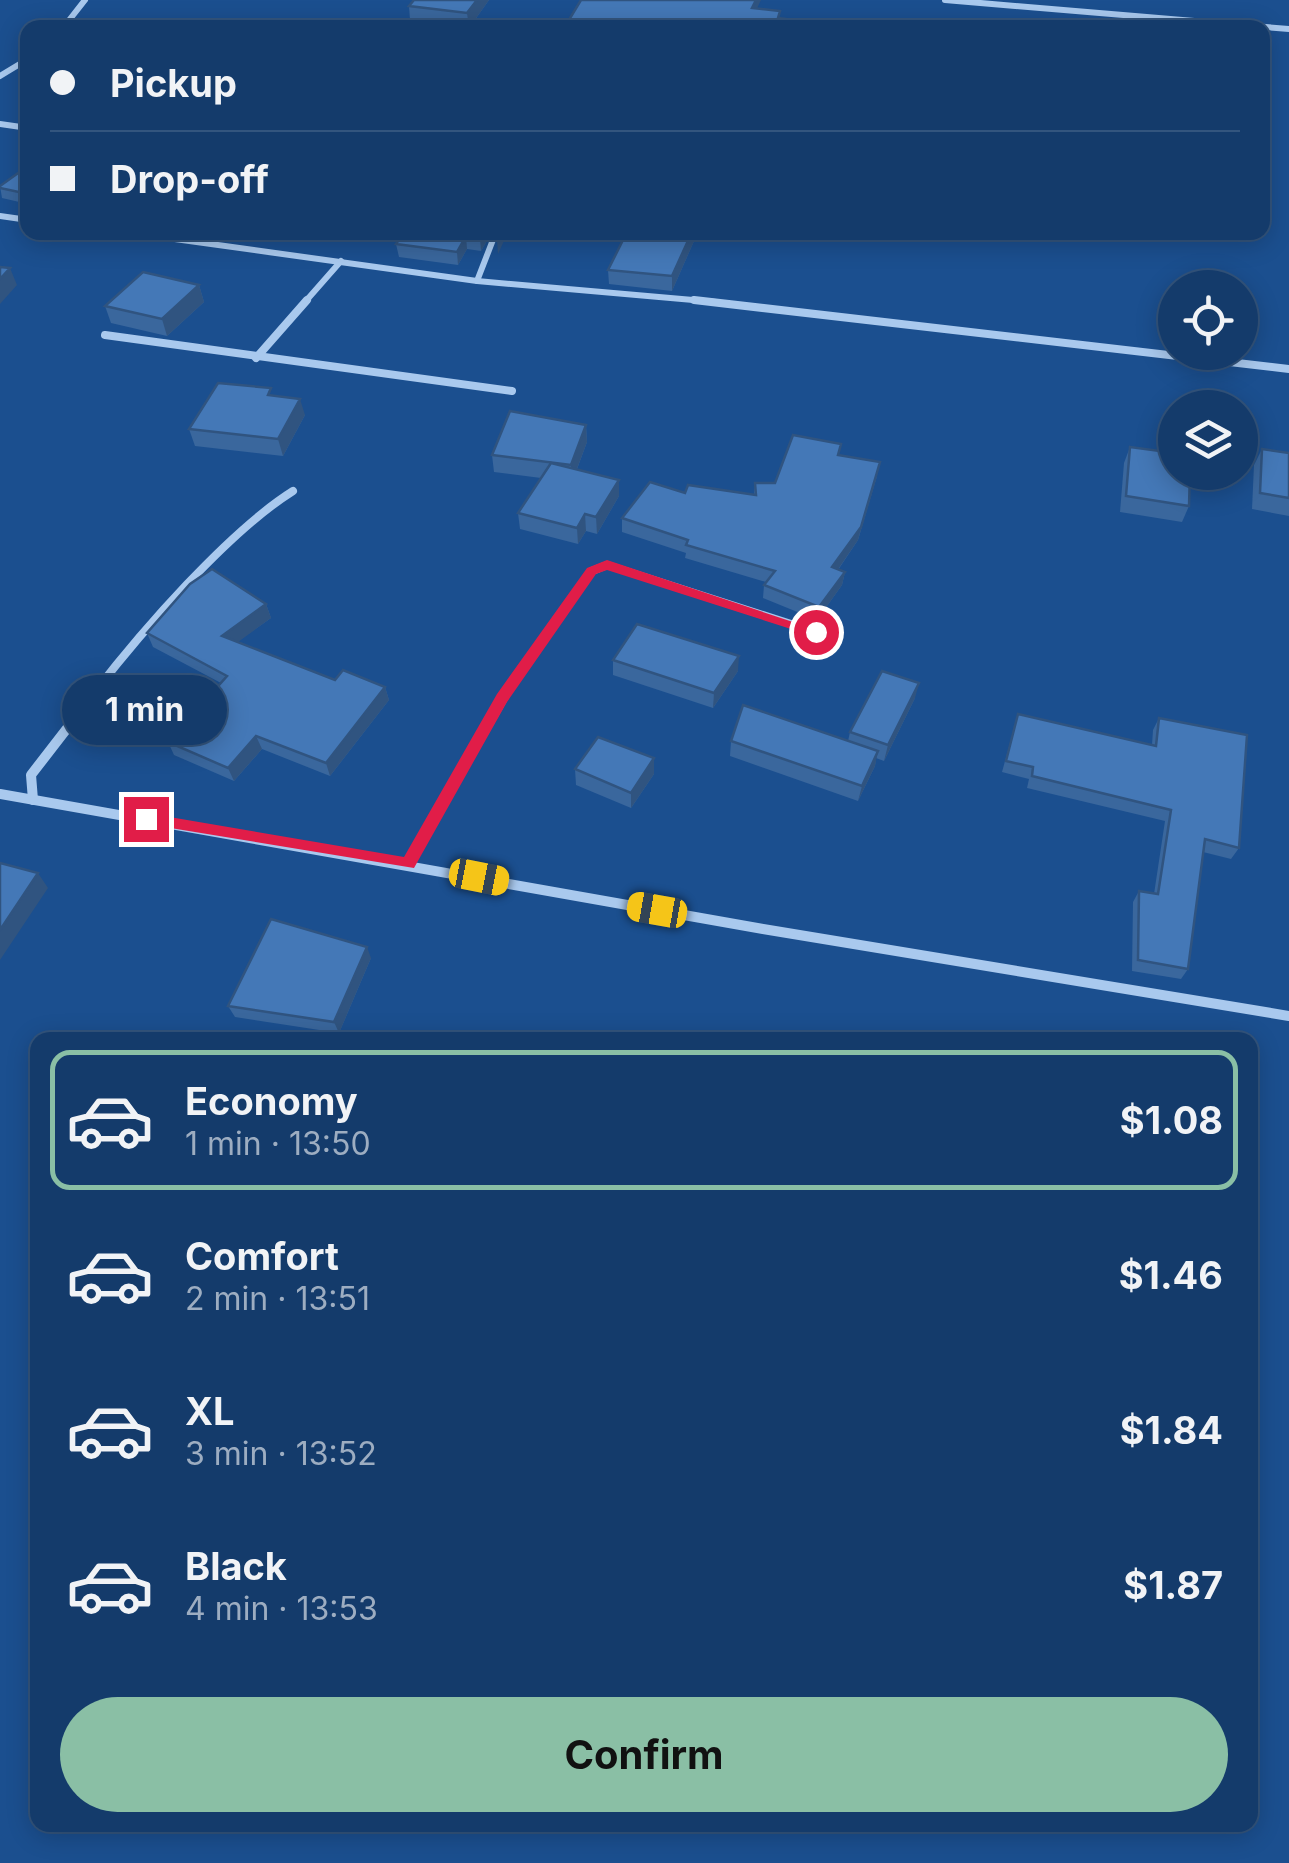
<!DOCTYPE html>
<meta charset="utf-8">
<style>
:root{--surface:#143b6b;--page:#1d4271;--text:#f1f3f6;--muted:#9dadc1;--line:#33557e;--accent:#8abfa5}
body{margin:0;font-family:Inter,sans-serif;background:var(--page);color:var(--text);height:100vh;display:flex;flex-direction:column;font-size:38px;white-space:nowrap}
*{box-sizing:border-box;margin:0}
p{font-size:32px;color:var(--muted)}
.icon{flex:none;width:55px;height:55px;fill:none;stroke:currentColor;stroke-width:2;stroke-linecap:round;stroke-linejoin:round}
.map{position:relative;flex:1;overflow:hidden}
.panel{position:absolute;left:30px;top:1032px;width:1228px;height:800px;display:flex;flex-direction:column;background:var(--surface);border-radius:20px;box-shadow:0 5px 25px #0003,0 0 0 2px var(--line)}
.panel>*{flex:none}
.banner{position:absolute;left:20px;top:20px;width:1250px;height:220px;border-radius:20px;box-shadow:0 5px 25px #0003,0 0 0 2px var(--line);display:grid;align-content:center;height:220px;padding:0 30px;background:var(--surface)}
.tools{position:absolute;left:1158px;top:270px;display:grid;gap:20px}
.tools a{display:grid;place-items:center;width:100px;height:100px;border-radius:50%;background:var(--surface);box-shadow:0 5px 25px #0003,0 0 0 2px var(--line);font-size:50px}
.end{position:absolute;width:45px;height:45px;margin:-22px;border:12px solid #e11d48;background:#fff;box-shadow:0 0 0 5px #fff}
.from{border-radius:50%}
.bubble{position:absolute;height:70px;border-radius:35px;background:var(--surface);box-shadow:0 5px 25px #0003,0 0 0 2px var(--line);font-size:32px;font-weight:700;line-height:70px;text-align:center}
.car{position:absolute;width:30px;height:60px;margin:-30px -15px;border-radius:12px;box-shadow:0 0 8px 2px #0007;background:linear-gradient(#f5c518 24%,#345 0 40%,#f5c518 0 76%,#345 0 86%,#f5c518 0)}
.banner b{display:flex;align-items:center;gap:35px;height:95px;font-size:38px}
.banner b+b{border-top:2px solid var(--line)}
.banner i{width:25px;height:25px;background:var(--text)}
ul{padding:18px 0 0;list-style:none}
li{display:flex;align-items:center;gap:30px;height:140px;margin:0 20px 15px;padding:0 10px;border:5px solid transparent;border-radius:20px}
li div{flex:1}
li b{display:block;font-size:38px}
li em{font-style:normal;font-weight:700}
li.on{border-color:var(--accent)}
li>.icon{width:90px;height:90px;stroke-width:1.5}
.primary-button{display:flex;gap:20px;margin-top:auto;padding:20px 30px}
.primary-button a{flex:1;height:115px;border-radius:60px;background:var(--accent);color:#111;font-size:40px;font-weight:700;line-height:115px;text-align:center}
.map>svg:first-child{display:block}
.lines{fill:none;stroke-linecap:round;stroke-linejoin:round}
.street-far2{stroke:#a9c9ee;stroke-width:6}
.street-far1{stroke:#a9c9ee;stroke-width:8}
.street{stroke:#a9c9ee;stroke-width:10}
.wall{fill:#3a679d}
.shaded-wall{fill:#305480}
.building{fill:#4478b7;stroke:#305480;stroke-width:2.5}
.route{fill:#e11d48}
</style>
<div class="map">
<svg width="1289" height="1863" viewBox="0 0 1289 1863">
<rect width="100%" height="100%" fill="#1b4f8f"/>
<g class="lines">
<g class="street-far2">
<polyline points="945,0 1289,29"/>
<polyline points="63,28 85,0"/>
<polyline points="0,76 28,59"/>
<polyline points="0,124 28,128"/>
<polyline points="0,216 28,220"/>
<polyline points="124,232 477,281 716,302"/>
<polyline points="477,281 496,232"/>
<polyline points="305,302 341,261"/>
</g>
<g class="street-far1">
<polyline points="694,300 1289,369"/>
<polyline points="105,335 512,391"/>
<polyline points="256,358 307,300"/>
<path d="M94,693c48,-62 134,-161 199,-202"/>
<polyline points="505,693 592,571 607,565 816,632"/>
</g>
<g class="street">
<polyline points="0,794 763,929 1289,1016"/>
<polyline points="33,800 31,775 96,691"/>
<polyline points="408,864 507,691"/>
</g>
</g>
<g class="wall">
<polygon points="414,0 489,0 469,28 410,20 409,6"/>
<polygon points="28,166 28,204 2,198 0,186"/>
<polygon points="492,232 481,251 467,249 458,265 399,257 396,244"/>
<polygon points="698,232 672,291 609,284 608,270"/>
<polygon points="199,285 204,302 167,336 111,323 105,306"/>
<polygon points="273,396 305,415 283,456 195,446 189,429"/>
<polygon points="586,425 587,442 577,469 619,496 597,534 586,531 578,544 520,529 518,513 541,478 494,472 492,455"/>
<polygon points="1130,447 1189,506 1182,522 1120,512 1124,463"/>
<polygon points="1262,449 1289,453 1289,516 1252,509 1254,465"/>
<polygon points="839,455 877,476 858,540 838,570 845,572 842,585 817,620 763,598 764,585 766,582 685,558 686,553 622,532 622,518 754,494 755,483 775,483"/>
<polygon points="266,604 271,618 237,642 335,680 385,687 389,700 330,776 262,749 234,781 174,755 168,742 221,683 153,647 147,633"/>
<polygon points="613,660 738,671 713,708 613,675"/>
<polygon points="915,698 884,761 876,758 875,766 858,801 730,756 731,741 848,741 850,732"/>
<polygon points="1018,714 1152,745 1153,730 1159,718 1239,848 1231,859 1203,852 1188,969 1181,979 1132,971 1133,902 1139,891 1154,894 1165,821 1027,788 1029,779 1002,772"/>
<polygon points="654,758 654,774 631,808 576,785 575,769"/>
<polygon points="371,958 339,1033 235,1017 228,1006"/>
</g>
<g class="shaded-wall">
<polygon points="477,0 489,0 469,28 467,13"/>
<polygon points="756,0 761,0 751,21 752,8"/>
<polygon points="483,232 492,232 481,251 480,238"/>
<polygon points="501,232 508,232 498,254 497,240"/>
<polygon points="692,232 698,232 672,291 672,276"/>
<polygon points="466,236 467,249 458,265 457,252"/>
<polygon points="10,268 17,285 0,304 0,279"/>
<polygon points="199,285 204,302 167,336 162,319"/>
<polygon points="300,399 305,415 283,456 278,439"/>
<polygon points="586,425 587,442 572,482 571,465"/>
<polygon points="880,462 858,540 830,581 832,567"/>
<polygon points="619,480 619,496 597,534 596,517"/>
<polygon points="585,514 586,531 578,544 577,528"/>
<polygon points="845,572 842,585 817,620 819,607"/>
<polygon points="266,604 271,618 227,650 222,636"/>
<polygon points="739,656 738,671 713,708 714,693"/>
<polygon points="919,683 915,698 884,761 888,745"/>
<polygon points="385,687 389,700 330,776 326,763"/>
<polygon points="256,736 262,749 234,781 228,768"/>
<polygon points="878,751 875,766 858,801 862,786"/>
<polygon points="654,758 654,774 631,808 631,793"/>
<polygon points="38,873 48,888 0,960 0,930"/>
<polygon points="367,947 371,958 339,1033 334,1022"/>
</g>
<g class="building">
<polygon points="414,0 477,0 467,13 409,6"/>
<polygon points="581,0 756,0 752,8 780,11 778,18 802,21 800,28 564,28"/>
<polygon points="28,166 28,194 0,188 0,186"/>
<polygon points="404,232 483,232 480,238 466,236 457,252 396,244"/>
<polygon points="627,232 692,232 672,276 608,270"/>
<polygon points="0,267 10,268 0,279"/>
<polygon points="143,272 199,285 162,319 105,306"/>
<polygon points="218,383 271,388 268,395 300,399 278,439 189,429"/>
<polygon points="510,411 586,425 571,465 492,455"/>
<polygon points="793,435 841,444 838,455 880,462 861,527 832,567 845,572 819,607 764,585 775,571 686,545 688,540 622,518 650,482 685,493 688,485 756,495 755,483 775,483"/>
<polygon points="1130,447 1175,453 1175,472 1190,472 1189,506 1126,496"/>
<polygon points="1262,449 1289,453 1289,498 1260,493"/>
<polygon points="551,463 619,480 596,517 585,514 577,528 518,513"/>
<polygon points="212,569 266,604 222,636 335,680 343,670 385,687 326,763 256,736 228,768 168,742 227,676 147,633 190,584"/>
<polygon points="637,624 739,656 714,693 613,660"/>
<polygon points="882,671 919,683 888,745 850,732"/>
<polygon points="743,705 878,751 862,786 731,741"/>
<polygon points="1018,714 1156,746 1159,718 1247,735 1239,848 1205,839 1188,969 1138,960 1139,891 1158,894 1171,810 1032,776 1033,767 1006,761"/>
<polygon points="598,737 654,758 631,793 575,769"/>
<polygon points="0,863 38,873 0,930"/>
<polygon points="271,919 367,947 334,1022 228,1006"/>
</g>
<polygon class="route" points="607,560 823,632 816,637 607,570 596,574 507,702 414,868 140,823 138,819 146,813 404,857 497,694 587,568"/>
</svg>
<div class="tools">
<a><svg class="icon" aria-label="locate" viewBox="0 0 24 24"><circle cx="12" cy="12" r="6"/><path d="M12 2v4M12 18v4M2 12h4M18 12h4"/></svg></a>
<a><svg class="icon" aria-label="layers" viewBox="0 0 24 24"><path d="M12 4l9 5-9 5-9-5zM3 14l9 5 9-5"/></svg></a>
</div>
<i class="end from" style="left:816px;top:632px"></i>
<i class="end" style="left:146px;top:819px"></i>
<div class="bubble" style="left:62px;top:675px;width:165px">1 min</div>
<i class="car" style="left:479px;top:877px;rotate:101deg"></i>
<i class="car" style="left:657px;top:910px;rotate:280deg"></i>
<div class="banner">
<b><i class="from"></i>Pickup</b>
<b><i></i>Drop-off</b>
</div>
<section class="panel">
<ul>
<li class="on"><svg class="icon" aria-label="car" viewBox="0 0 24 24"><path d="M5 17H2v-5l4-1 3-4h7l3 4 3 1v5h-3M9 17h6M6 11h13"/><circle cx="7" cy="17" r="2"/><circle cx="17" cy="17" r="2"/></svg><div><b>Economy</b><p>1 min · 13:50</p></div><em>$1.08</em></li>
<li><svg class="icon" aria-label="car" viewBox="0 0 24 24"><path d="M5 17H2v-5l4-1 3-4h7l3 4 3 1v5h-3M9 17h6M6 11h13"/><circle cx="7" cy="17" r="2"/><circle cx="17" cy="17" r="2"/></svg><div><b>Comfort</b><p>2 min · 13:51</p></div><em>$1.46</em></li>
<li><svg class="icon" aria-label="car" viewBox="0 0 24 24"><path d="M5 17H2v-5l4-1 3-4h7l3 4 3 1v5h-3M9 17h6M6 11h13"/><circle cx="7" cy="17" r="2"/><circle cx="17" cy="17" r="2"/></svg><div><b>XL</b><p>3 min · 13:52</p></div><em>$1.84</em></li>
<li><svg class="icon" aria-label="car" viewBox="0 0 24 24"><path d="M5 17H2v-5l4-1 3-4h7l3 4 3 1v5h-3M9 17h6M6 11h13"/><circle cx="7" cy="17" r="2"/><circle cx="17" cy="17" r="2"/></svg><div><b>Black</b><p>4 min · 13:53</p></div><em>$1.87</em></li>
</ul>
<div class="primary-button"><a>Confirm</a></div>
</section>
</div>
